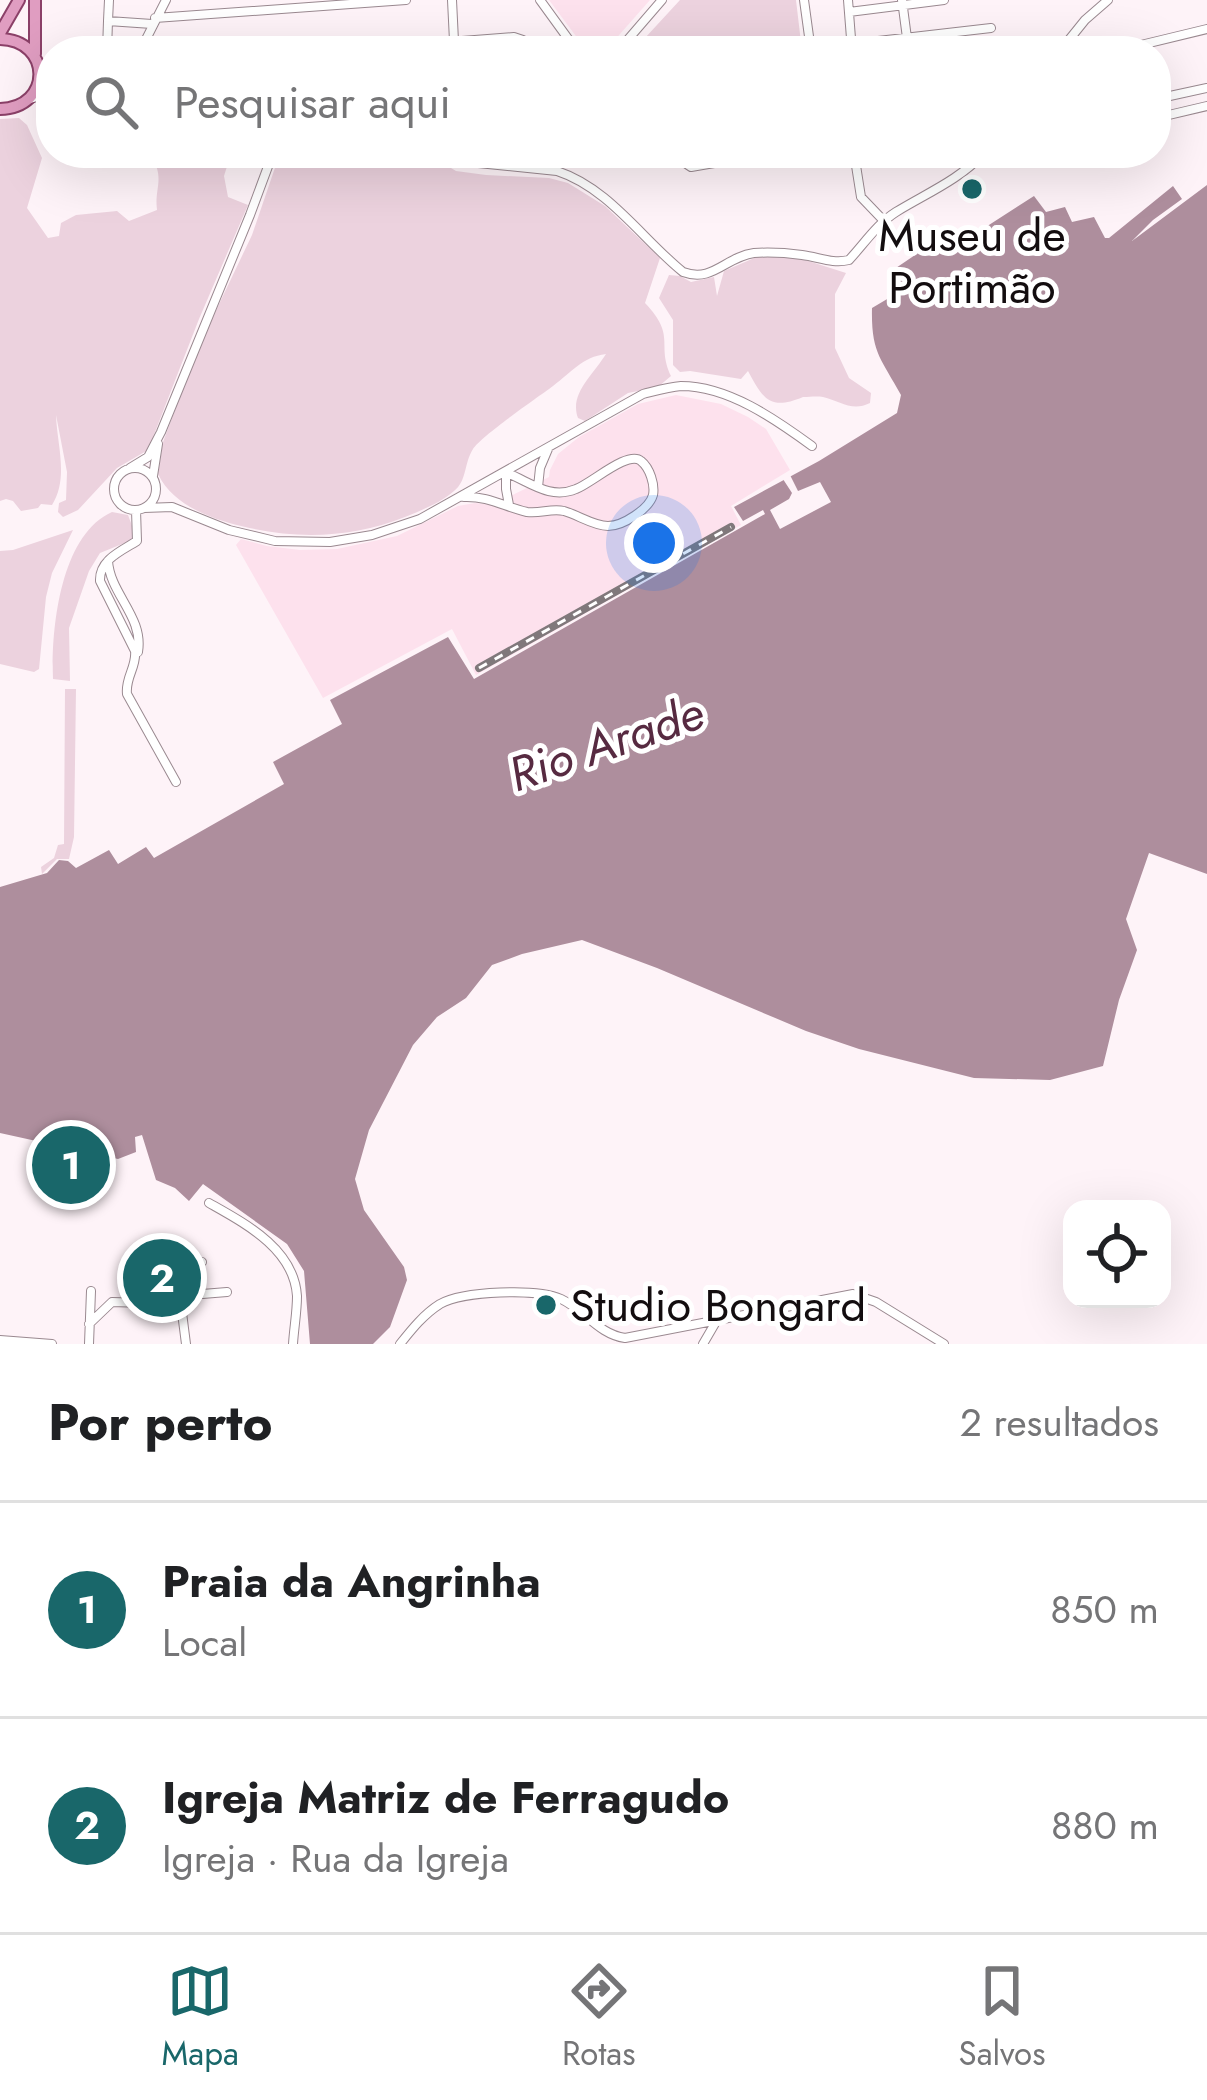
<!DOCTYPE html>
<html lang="pt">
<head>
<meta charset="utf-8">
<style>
  body { margin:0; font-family:Jost,sans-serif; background:#f2f2f2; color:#202124 }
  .controls { position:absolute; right:36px; bottom:36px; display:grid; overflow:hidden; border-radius:24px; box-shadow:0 12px 48px #0002 }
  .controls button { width:108px; height:108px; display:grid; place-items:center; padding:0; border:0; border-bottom:3px solid #e0e0e0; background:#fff; color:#202124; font:60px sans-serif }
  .you { position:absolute; left:654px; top:543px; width:42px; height:42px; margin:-30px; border:9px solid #fff; border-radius:50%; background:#1a73e8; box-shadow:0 0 0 18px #1a73e833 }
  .badge { display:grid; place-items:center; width:78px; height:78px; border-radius:50%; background:#19676a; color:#fff; font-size:39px; font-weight:700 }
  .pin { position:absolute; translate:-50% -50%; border:6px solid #fff; box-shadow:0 3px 12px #0006 }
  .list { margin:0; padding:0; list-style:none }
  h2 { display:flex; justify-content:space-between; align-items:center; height:156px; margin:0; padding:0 48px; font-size:51px }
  h2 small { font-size:39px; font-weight:400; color:#757577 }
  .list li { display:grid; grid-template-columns:78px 1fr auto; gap:36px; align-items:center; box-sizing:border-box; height:216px; padding:0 48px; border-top:3px solid #e0e0e0 }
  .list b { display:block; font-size:45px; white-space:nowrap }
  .list p { margin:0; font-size:39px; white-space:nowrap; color:#757577 }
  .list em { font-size:39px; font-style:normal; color:#757577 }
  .icon { flex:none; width:66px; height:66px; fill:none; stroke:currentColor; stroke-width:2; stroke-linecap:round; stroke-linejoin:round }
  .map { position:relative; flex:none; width:1207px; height:1344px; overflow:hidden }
  .search { position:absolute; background:#fff; box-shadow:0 12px 48px #0002; left:36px; right:36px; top:36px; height:132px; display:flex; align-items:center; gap:30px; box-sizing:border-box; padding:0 42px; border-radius:48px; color:#757577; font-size:45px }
  .sheet { height:588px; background:#fff }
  nav { display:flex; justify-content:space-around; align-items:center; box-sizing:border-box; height:168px; border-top:3px solid #e0e0e0; background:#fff; font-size:33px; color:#757577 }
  nav a { display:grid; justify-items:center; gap:6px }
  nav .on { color:#19676a }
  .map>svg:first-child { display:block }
  .built { fill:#fde1ed }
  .green { fill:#ecd2de }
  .water { fill:#ae8e9d }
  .pier { fill:#fef3f8 }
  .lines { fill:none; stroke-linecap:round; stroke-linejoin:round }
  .minor-casing { stroke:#9a8990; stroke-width:10 }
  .major-casing { stroke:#8b4068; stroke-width:14 }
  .minor { stroke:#fff; stroke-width:8 }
  .major { stroke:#e09dc1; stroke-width:10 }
  .rail-casing { stroke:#80787b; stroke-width:8 }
  .rail { stroke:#fff; stroke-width:3; stroke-dasharray:9; stroke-linecap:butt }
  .poi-dot { fill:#19676a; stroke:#fff; stroke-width:4.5 }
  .labels { text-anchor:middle; stroke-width:10; stroke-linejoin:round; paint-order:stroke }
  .poi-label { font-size:45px; fill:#130d0f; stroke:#fff }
  .water-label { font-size:48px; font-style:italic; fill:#572a41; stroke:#fff }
</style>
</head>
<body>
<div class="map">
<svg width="1207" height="1344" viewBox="0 0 1207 1344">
  <rect width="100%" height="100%" fill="#fef3f8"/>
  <path class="built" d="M 549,0 L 650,0 L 605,51 L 587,51 Z
    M 676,395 L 721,404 L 748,417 L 766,429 L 790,470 L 731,506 L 741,525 L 476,675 L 452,629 L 323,698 L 236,545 L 241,539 L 267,546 L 300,550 L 337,549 L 397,536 L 458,506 L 475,503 L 492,505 L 549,477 L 550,470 L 558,454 L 579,437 L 638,404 Z"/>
  <path class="green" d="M 680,0 L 796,0 L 802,51 L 633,51 Z
    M 19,118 L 27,125 L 42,158 L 27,208 L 48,238 L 59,236 L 61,223 L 76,215 L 117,211 L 129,221 L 157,210 C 154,186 166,180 150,153 L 217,153 L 230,157 L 224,176 L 228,197 L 248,205 L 199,319 L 148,450 L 117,468 L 78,510 L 63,517 L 58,512 L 59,503 L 66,500 L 67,472 L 56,415 C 57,445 69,478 52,505 L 41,504 L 38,508 L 21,511 L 13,501 L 6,499 L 0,501 L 0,119 Z
    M 280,153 L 410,160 L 446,165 L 456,171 L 486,175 L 549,178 L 568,183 L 605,206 L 660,258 L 645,303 C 677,337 656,343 671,376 L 658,387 L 628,393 L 585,421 L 578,418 C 569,394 593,375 606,354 C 582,357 572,372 553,386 C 537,398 481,436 473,449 C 464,463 467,481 454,491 C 440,503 422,510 405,517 C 352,538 297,540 241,526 C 209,518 173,505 158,474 L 163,442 L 200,344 L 252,235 Z
    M 759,256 L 802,259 L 846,273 L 835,294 L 835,348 L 849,378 L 871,393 L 870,403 C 852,412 840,401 823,397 C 816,396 810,397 803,397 C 770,411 763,399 748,371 L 741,379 L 690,371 L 680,372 L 673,365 L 673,320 L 659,298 L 669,275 L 680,276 L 691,282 L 714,277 L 717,296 L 724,271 Z
    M 112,512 L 128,515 L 134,531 L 132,540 L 100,553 L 89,571 L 69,628 L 70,681 L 53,679 C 51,630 60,535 112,512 Z
    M 73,530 L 52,573 L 46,597 L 39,669 L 34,672 L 0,664 L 0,551 L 13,550 Z
    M 65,689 L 76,689 L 74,837 L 69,859 L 57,859 L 42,874 L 41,867 L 54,858 L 58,845 L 64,844 Z"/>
  <path class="water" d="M 1207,185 L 1207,874 L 1149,853 L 1126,919 L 1137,950 L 1119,1000 L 1103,1066 L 1050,1080 L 974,1078 L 859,1049 L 806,1031 L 657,968 L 582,940 L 522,954 L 492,965 L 466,998 L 437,1017 L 413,1045 L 369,1130 L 355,1179 L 364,1210 L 404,1267 L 407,1280 L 390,1327 L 373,1344 L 310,1344 L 304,1271 L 287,1244 L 203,1184 L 189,1201 L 175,1188 L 156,1180 L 142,1135 L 135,1137 L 136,1152 L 118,1159 L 0,1133 L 0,887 L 47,873 L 59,860 L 68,861 L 76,868 L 109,850 L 118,864 L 146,847 L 154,858 L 284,784 L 273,762 L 342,724 L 330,700 L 448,637 L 474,679 L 765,514 L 763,510 L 743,521 L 734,507 L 819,461 L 897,413 L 901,395 C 881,358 871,353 872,308 L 899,292 L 890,272 L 952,230 L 961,243 L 1034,196 L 1046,212 L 1065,207 L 1072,222 L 1094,217 L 1105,238 L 1109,238 L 1173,186 L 1182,199 L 1153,220 L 1132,241 Z"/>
  <path class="pier" d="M 789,473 L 798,491 L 820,482 L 831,502 L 780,529 L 770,510 L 789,499 L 792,493 L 781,476 Z"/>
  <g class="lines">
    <defs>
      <path id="minor" d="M 452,0 L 454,41
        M 540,0 L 577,51
        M 804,0 L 811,51
        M 848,0 L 852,51
        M 902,0 L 907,38 L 925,51
        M 849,12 L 944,0
        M 155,18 L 406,0
        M 108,21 L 109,0
        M 852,44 L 991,28
        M 371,48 L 514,37 L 523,40 L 531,51
        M 107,51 L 108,21 L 152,24
        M 140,51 L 166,0
        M 618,51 L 662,0
        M 818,51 L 852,48
        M 1060,51 L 1085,20 L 1108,0
        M 1116,51 L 1207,29
        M 30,99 L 51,93
        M 1156,99 L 1207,88
        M 1156,118 L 1207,106
        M 379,153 L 557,171 C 609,188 642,239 683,272 C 713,283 725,257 754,253 C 769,252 787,253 802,255 C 819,257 832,264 849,260 C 864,244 877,224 896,212 C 927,193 959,180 984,153
        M 683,153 L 682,161 L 691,167 L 749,157 L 755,153
        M 854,153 L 861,197 L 884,221
        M 130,468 L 148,457 L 161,432 L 250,215 L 273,153
        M114 489a21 21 0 1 1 42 0a21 21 0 1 1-42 0Z
        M 506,474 L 506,489 L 509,505
        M 153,476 L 158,444
        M 538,487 L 540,468 L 548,449
        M 464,497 C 488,496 505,507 527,512 C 540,514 551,508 564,511 C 578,515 594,526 608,526 C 623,526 649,509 653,495 C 655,485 650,468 641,461 C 628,450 592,483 576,489 C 550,500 530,482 507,473
        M 144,508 L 172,507 L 229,530 L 275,541 L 330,542 L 372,535 L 420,519 L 643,394 C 655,391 668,387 681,386 C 728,386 775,419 812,446
        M 136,510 L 137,541 C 121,551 99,560 100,581 L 135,651 C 137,667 125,677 127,694 L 176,782
        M 108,561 C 110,594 144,617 138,652
        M 209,1203 C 246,1224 294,1249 297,1296 C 297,1312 294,1328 293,1344
        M 190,1295 L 227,1292
        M 89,1324 L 112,1302 L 144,1303
        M 0,1340 L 52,1344
        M 89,1344 L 91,1291
        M 186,1344 L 180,1297 L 190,1295 L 187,1271 L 202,1262
        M 400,1344 C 412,1329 424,1314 440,1304 C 463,1291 537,1288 561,1299 C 585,1310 598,1334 625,1338 L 853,1294 L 876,1302 L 944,1344
        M 703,1344 L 717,1320"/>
      <path id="major" d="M 35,0 L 35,54
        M 0,33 L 19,0
        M 0,39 C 52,40 53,108 0,109"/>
    </defs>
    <use href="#minor" class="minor-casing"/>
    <use href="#major" class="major-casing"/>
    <use href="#minor" class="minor"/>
    <use href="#major" class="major"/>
    <defs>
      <path id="rail" d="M 479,668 L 731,527"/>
    </defs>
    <use href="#rail" class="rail-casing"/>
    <use href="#rail" class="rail"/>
  </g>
  <g class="poi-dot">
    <circle cx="972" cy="189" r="12"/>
    <circle cx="546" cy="1305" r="12"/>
  </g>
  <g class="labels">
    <g class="poi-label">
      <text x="972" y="251">Museu de<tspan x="972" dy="52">Portimão</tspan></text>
      <text x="570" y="1321" text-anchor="start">Studio Bongard</text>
    </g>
    <g class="water-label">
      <text transform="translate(606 743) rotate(-19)" y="17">Rio Arade</text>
    </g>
  </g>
</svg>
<div class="controls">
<button><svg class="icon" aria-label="locate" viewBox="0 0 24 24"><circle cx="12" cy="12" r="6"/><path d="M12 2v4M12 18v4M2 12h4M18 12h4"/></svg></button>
</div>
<div class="you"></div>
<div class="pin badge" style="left:71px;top:1165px">1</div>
<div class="pin badge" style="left:162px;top:1278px">2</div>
<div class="search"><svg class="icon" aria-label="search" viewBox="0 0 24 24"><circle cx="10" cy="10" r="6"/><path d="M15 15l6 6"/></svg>Pesquisar aqui</div>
</div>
<section class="sheet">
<h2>Por perto<small>2 resultados</small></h2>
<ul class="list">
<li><span class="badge">1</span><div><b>Praia da Angrinha</b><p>Local</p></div><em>850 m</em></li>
<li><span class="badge">2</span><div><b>Igreja Matriz de Ferragudo</b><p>Igreja · Rua da Igreja</p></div><em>880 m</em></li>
</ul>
</section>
<nav>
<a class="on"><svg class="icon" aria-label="map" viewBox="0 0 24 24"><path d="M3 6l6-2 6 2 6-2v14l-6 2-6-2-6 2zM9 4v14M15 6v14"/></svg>Mapa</a>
<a><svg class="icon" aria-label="directions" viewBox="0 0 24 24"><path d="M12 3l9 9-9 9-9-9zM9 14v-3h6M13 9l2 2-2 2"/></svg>Rotas</a>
<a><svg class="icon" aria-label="saved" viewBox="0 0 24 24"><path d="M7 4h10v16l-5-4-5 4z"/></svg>Salvos</a>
</nav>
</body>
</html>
